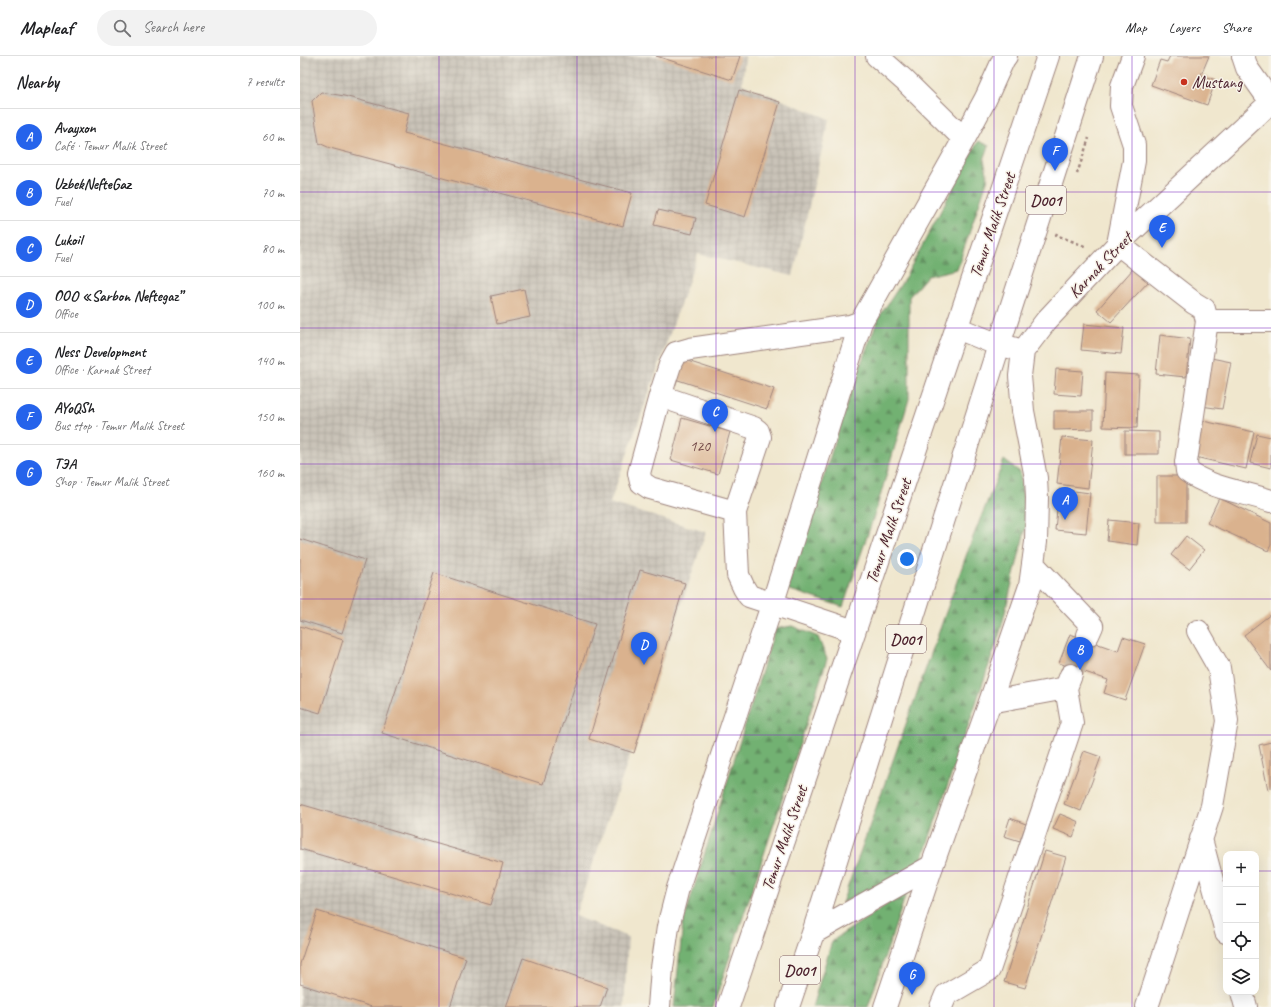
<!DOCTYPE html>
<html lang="en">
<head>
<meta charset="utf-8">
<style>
  body { margin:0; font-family:Caveat,sans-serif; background:#f2f2f2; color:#202124 }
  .controls { position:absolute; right:12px; bottom:12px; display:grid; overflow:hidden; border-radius:8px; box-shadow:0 4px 16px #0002 }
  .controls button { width:36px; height:36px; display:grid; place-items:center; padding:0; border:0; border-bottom:1px solid #e0e0e0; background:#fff; color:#202124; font:20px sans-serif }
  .you { position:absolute; left:607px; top:503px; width:14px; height:14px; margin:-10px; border:3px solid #fff; border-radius:50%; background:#1a73e8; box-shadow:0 0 0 6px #1a73e833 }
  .badge { display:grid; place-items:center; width:26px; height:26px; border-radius:50%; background:#2563eb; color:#fff; font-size:13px; font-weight:700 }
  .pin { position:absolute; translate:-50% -33px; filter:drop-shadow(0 1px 2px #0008) }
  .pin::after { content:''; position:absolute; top:21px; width:14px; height:12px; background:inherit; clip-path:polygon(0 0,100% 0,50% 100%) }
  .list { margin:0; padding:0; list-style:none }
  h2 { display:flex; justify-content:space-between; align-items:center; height:52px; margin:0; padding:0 16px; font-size:17px }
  h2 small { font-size:13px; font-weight:400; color:#757577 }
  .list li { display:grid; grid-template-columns:26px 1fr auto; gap:12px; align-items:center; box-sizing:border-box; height:56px; padding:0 16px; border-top:1px solid #e0e0e0 }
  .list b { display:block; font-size:15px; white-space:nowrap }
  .list p { margin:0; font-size:13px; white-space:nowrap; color:#757577 }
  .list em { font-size:13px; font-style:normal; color:#757577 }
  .icon { flex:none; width:22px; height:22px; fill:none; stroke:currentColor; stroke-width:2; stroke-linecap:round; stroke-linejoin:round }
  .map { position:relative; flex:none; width:971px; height:951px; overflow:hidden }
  header { display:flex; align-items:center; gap:24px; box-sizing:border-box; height:56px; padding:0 20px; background:#fff; border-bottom:1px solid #e0e0e0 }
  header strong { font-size:19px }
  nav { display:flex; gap:22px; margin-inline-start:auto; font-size:14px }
  .search { width:280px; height:36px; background:#f2f2f2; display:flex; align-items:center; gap:10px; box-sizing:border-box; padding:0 14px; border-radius:22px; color:#757577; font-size:15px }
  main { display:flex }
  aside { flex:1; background:#fff }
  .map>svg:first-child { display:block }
  .industrial { fill:url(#industrial-grid) }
  .forest { fill:url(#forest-firs); stroke:#5e684e }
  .building { fill:#dab28e }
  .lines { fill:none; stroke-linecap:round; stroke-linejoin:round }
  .minor-tunnel { stroke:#cfbfad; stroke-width:22; stroke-dasharray:22 11; stroke-linecap:butt }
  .minor-casing { stroke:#9d837c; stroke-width:24 }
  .highway-casing { stroke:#9d837c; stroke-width:24 }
  .path { stroke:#9d837c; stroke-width:2.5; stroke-dasharray:3 3; stroke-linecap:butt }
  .minor { stroke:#fff; stroke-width:22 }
  .highway { stroke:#fff; stroke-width:22 }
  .grid { fill:none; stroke:#7b2cbf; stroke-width:1; stroke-opacity:0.55 }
  .poi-dot { fill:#c8321e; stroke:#f7f3e8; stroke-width:1.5 }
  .labels { text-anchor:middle; stroke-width:3; stroke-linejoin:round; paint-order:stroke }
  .number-label { font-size:15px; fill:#6e4444 }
  .shield { fill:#f7f3e8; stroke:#7e5f64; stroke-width:1 }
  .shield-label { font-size:16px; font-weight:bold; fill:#4a1f2b }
  .poi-label { font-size:17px; fill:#4a1f2b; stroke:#f7f3e8; text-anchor:start }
  .street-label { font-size:17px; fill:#4a1f2b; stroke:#f7f3e8 }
</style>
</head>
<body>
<header>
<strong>Mapleaf</strong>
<div class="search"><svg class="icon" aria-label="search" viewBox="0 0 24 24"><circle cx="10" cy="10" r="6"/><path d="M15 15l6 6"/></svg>Search here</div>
<nav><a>Map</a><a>Layers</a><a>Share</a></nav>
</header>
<main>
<aside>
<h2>Nearby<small>7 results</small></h2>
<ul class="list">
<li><span class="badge">A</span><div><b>Avayxon</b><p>Café · Temur Malik Street</p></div><em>60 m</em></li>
<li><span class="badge">B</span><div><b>UzbekNefteGaz</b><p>Fuel</p></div><em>70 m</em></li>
<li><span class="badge">C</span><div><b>Lukoil</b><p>Fuel</p></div><em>80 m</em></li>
<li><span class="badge">D</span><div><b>ООО «Sarbon Neftegaz”</b><p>Office</p></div><em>100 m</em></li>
<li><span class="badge">E</span><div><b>Ness Development</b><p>Office · Karnak Street</p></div><em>140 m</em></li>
<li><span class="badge">F</span><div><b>AYoQSh</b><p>Bus stop · Temur Malik Street</p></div><em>150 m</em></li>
<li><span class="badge">G</span><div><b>ТЭА</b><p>Shop · Temur Malik Street</p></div><em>160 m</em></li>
</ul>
</aside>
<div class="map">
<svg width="971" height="951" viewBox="0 0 971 951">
  <defs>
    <pattern id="industrial-grid" width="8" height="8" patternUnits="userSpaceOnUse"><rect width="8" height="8" fill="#c9c3b8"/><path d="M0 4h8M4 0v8" fill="none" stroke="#aea79e"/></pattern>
    <pattern id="forest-firs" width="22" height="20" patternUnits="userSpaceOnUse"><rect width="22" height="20" fill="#72b172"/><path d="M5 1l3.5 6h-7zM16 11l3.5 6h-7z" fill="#608f5e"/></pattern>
  </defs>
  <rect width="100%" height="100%" fill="#f7f3e8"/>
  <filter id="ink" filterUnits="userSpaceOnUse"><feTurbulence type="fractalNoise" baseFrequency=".025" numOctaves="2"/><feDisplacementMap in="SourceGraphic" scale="8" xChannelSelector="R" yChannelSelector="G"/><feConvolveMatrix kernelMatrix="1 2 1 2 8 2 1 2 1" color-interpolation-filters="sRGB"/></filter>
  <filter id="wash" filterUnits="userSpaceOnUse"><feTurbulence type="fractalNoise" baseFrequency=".012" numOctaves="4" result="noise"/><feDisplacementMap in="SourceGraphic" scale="16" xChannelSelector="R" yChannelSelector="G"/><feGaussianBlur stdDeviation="0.9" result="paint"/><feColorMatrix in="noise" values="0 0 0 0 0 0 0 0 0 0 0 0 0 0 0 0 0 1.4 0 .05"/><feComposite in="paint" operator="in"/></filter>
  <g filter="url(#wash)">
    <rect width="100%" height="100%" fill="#f0e7ce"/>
    <path class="industrial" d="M 0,0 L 445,0 L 442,28 L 529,63 L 493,220 L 398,198 L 310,447 L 406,476 L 275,860 L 328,881 L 324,951 L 0,951 Z"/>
    <path class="forest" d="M 678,85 L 689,90 L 684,104 L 688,122 L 657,213 L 627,220 L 609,241 L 609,343 L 576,454 L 543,551 L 487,533 L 558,315 L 579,261 L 603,225 L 621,192 Z
      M 704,404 L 720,416 L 726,470 L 700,577 L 620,810 L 542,847 L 671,486 Z
      M 492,570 L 518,581 L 527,603 L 478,756 L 413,951 L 374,951 L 383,867 L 475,573 Z
      M 607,835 L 568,951 L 512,951 L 532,885 Z"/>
    <g id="blocks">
      <path class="building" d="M 356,0 L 440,0 L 432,24 Z
        M 870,0 L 909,0 L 901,19 L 916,24 L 907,49 L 851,29 L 860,4 L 867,6 Z
        M 439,34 L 480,46 L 445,161 L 405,149 Z
        M 21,36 L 44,40 L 109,57 L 104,77 L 332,137 L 323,170 L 30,92 L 19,87 L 12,45 Z
        M 358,154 L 396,162 L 392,178 L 354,169 Z
        M 833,213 L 849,225 L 811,266 L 797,254 Z
        M 224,233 L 230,261 L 197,268 L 191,240 Z
        M 784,268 L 824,272 L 821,298 L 781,294 Z
        M 860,279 L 890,283 L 886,321 L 856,318 Z
        M 375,301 L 474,333 L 467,353 L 369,321 Z
        M 911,302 L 931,306 L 922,353 L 901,350 Z
        M 756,313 L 783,315 L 781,340 L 754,338 Z
        M 805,317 L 839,319 L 837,372 L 803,371 Z
        M 754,355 L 793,355 L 793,373 L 754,374 Z
        M 382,362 L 430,376 L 418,418 L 371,404 Z
        M 903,365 L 954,376 L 946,413 L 895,401 Z
        M 825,375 L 859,376 L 859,398 L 825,398 Z
        M 957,378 L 971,381 L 971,412 L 950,407 Z
        M 762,381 L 793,384 L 788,432 L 757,428 Z
        M 857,420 L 886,420 L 886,466 L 857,466 Z
        M 759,433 L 790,437 L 786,477 L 755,474 Z
        M 919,442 L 971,467 L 971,489 L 968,495 L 907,467 Z
        M 809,464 L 839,467 L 837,489 L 807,485 Z
        M 886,480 L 904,494 L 889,513 L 871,499 Z
        M 0,483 L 65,504 L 42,577 L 0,564 Z
        M 340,514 L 385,527 L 334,697 L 289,683 Z
        M 134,517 L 295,568 L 243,728 L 82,677 Z
        M 971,558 L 971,615 L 944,579 Z
        M 0,570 L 43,584 L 20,657 L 0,651 Z
        M 770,578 L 818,595 L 823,581 L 845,588 L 825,644 L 804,637 L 808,624 L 759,607 Z
        M 971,686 L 971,733 L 968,734 L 959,689 Z
        M 784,695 L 801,701 L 781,755 L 764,748 Z
        M 0,748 L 203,807 L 191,849 L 0,793 Z
        M 760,758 L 779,766 L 773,781 L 753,773 Z
        M 710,762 L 726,768 L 720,785 L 704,780 Z
        M 745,795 L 766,801 L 725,932 L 704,926 Z
        M 17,855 L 166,902 L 150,951 L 72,951 L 0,928 L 0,908 Z
        M 223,902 L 307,931 L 300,951 L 206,951 Z"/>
    </g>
  </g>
  <g filter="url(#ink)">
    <use href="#blocks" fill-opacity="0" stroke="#9d837c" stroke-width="1"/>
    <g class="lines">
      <path class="minor-tunnel" d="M 772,618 L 788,579"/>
      <defs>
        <path id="minor" d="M 577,0 L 604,24 L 664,83
          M 833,0 L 822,30 L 821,50 L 834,89 L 834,105 L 818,188 L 894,247 L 904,253 L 907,265 L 886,406 L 887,415 C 909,432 944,436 971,445
          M 943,0 L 947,12 L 971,46
          M 907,265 L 971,265
          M 709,291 L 723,295 L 746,265 L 818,188 L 971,46
          M 360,340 L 454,372 L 458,375 L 460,381 L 435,456
          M 734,509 L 792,570 L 788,579
          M 554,575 L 449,540 L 444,532 L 438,519 L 435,456 L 350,432 L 341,426 L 339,417 L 360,340 L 371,306 L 376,297 L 390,293 L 550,270 L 561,266
          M 690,646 L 766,632 L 771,619
          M 901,783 L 926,876
          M 942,936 L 946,951
          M 359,951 L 362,912 L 368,871 L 378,832 L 472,549 L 561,266 L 664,83 L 686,42 L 705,0
          M 585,951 L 632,810 L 690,646 L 730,530 L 736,486 L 737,442 L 736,422 L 723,355 L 720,320 L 723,295
          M 641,951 L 646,939 L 689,914 L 772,667 L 766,632
          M 847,951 L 912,750 L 927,665 L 919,612 L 898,575"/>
        <path id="highway" d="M 705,1 L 706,0
          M 657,272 L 699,289
          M 513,877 L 632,810
          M 428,951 L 748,0
          M 488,951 L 513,877 L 699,289 L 792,0"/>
      </defs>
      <use href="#minor" class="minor-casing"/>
      <use href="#highway" class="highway-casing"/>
      <path class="path" d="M 777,118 L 789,82
        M 757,177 L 756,179 L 787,191"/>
      <use href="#minor" class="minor"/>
      <use href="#highway" class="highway"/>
    </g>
  </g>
  <path class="grid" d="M 139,0 L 139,951M 277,0 L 277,951M 416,0 L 416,951M 555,0 L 555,951M 694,0 L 694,951M 832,0 L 832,951M 0,136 L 971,136M 0,272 L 971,272M 0,408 L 971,408M 0,543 L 971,543M 0,679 L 971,679M 0,815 L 926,815M 956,815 L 971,815"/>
  <circle class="poi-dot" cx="884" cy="26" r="4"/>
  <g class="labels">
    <g class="number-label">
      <text x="400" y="395">120</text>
    </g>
    <g class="shield">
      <rect x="726" y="130" width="40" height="28" rx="3"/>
      <rect x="586" y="569" width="40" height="28" rx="3"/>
      <rect x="480" y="900" width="40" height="28" rx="3"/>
    </g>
    <g class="shield-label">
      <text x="746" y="150">D001</text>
      <text x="606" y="589">D001</text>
      <text x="500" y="920">D001</text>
    </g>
    <g class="poi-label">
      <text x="892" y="32">Mustang</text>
    </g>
    <g class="street-label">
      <text transform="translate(692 169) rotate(-71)" y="6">Temur Malik Street</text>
      <text transform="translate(800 209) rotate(-46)" y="6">Karnak Street</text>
      <text transform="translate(588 475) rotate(-71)" y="6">Temur Malik Street</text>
      <text transform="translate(484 782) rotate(-71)" y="6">Temur Malik Street</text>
    </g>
  </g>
</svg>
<div class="controls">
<button>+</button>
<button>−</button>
<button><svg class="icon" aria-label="locate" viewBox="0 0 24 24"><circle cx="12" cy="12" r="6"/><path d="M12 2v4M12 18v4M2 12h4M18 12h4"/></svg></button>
<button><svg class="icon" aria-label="layers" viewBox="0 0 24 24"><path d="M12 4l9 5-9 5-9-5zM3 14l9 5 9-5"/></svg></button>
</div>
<div class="you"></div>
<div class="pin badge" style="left:765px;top:464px">A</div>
<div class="pin badge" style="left:780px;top:614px">B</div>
<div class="pin badge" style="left:415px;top:376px">C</div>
<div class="pin badge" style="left:344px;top:609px">D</div>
<div class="pin badge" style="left:862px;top:192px">E</div>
<div class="pin badge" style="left:755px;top:115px">F</div>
<div class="pin badge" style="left:612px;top:939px">G</div>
</div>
</main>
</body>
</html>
